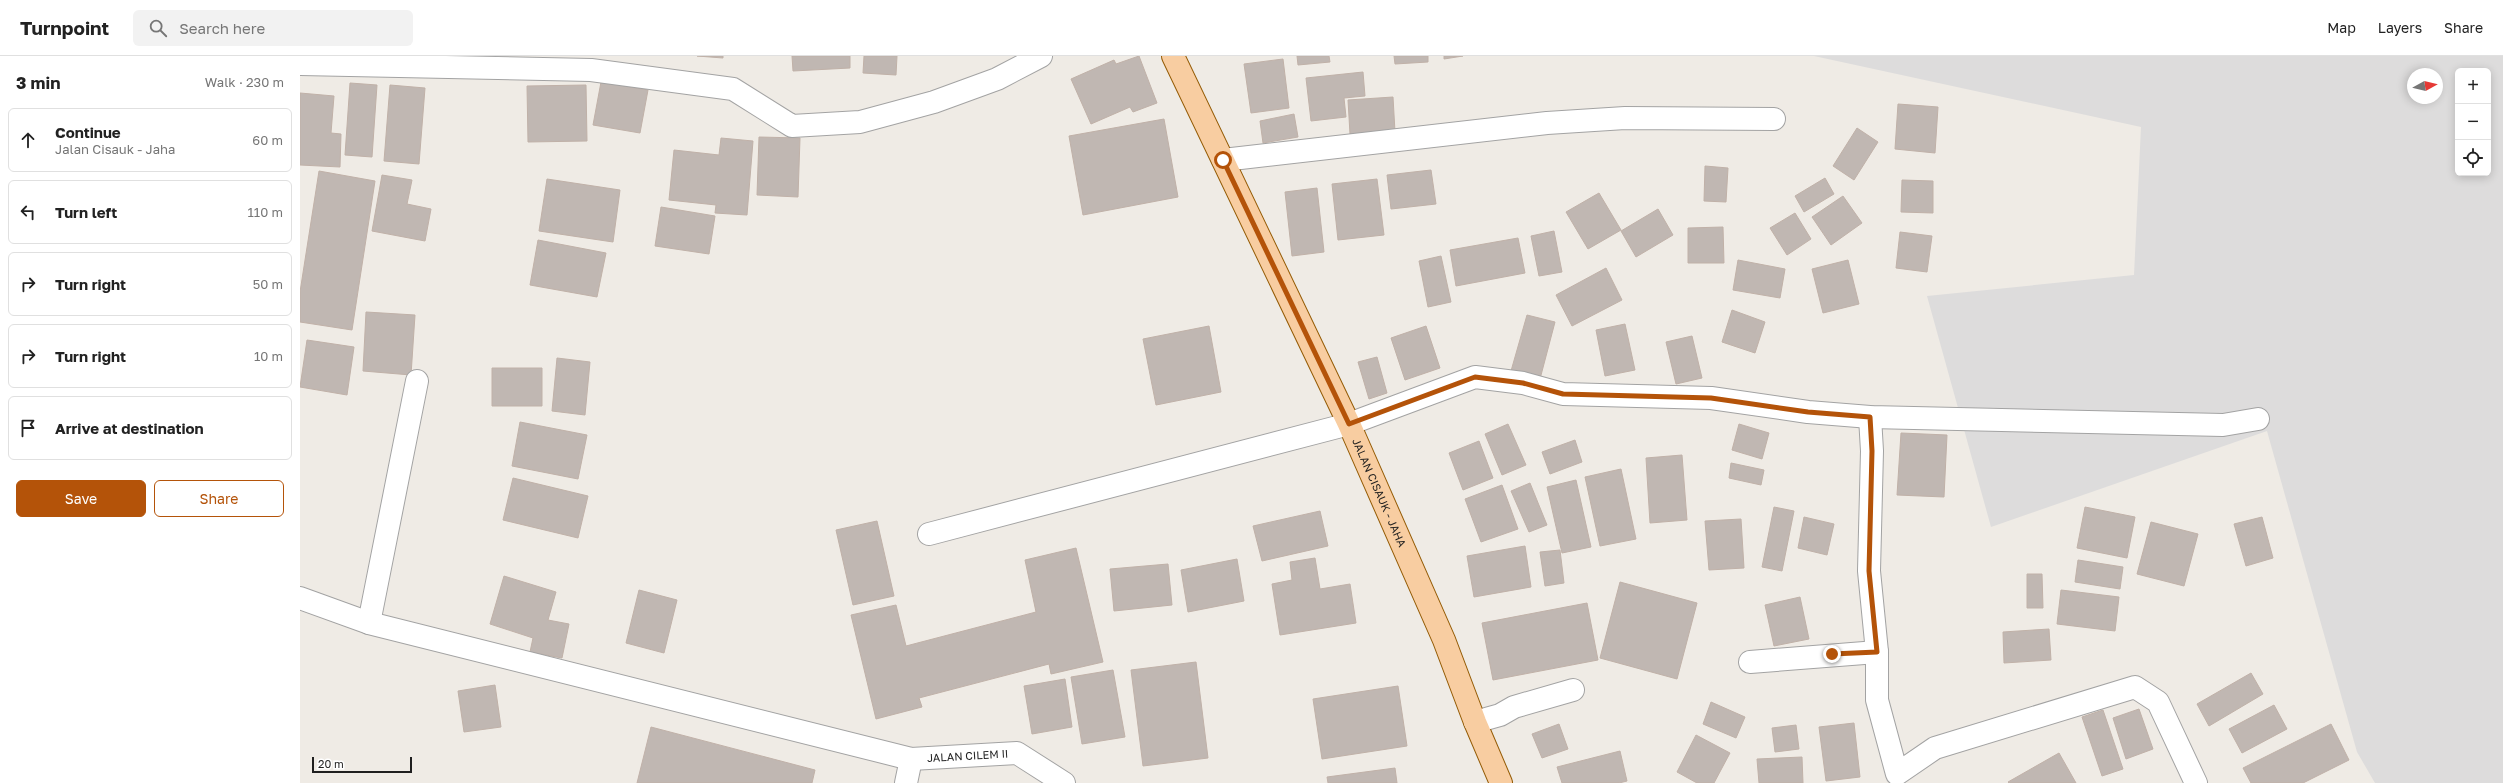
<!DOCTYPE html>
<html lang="en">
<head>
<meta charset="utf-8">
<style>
  body { margin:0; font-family:"Golos Text",sans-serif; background:#f2f2f2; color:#222 }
  .controls { position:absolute; right:12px; top:12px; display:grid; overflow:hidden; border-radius:6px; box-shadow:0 2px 10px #0003 }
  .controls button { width:36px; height:36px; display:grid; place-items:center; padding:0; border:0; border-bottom:1px solid #e0e0e0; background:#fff; color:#222; font:20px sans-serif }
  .compass { position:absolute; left:2107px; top:12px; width:36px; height:36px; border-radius:50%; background:#fff; box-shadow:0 2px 10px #0003; rotate:82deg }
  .scale { position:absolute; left:12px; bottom:10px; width:100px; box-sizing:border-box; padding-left:4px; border:2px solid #1f1f1f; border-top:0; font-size:11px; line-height:14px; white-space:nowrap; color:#1f1f1f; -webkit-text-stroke:3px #fff; paint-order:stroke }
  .stop { position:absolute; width:12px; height:12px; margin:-9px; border:3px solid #b45309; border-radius:50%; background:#fff }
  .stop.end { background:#b45309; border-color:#fff; box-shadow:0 1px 4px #0008 }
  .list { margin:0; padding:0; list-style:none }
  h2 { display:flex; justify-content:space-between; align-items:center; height:52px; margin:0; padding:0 16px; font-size:17px }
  h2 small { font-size:13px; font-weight:400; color:#767676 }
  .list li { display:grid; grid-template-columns:26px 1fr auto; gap:12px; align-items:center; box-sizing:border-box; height:64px; margin:0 8px 8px; padding:0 8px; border:1px solid #e0e0e0; border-radius:6px }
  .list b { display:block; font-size:15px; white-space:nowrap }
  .list p { margin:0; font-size:13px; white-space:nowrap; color:#767676 }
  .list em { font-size:13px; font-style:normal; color:#767676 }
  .actions { display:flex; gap:8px; padding:12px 16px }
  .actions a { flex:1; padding:9px 0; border:1px solid #b45309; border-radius:6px; text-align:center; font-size:14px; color:#b45309 }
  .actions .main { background:#b45309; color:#fff }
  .icon { flex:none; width:22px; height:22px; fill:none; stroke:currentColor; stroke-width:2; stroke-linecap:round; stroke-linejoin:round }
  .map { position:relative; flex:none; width:2203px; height:727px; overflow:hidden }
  header { display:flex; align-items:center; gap:24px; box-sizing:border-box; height:56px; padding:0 20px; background:#fff; border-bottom:1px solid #e0e0e0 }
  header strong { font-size:19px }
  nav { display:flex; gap:22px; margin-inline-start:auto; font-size:14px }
  .search { width:280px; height:36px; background:#f2f2f2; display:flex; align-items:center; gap:10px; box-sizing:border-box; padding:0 14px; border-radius:6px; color:#767676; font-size:15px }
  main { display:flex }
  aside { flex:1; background:#fff }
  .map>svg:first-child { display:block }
  .residential { fill:#dddcdc; fill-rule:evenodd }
  .building { fill:#c0b7b2; stroke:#c0b1a8 }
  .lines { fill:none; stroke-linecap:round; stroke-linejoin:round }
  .minor-casing { stroke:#a3a3a3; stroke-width:24 }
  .major-casing { stroke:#945b05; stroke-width:24 }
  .minor { stroke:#fff; stroke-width:22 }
  .major { stroke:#f8cda1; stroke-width:22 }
  .route { stroke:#b45309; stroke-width:5 }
  .labels { text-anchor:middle; stroke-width:3.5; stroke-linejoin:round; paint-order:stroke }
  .street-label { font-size:11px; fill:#1f1f1f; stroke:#fff }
</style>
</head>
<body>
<header>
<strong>Turnpoint</strong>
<div class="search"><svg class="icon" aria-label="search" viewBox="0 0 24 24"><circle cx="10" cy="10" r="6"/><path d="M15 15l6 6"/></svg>Search here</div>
<nav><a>Map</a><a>Layers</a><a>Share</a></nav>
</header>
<main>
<aside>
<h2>3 min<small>Walk · 230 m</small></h2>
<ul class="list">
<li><svg class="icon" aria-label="ahead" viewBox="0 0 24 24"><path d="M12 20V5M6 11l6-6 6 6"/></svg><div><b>Continue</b><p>Jalan Cisauk - Jaha</p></div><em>60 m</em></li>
<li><svg class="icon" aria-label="left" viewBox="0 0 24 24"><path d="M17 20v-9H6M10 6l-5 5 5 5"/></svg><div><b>Turn left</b></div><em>110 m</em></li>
<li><svg class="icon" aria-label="right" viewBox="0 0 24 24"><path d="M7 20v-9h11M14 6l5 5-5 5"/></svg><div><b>Turn right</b></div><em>50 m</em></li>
<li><svg class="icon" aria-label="right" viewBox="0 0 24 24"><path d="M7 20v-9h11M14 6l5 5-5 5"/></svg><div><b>Turn right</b></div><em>10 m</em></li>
<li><svg class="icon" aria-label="arrive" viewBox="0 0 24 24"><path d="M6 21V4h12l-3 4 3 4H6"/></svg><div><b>Arrive at destination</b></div></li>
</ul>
<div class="actions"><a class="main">Save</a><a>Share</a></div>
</aside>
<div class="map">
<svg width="2203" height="727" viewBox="0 0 2203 727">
  <rect width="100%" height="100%" fill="#efebe5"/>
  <path class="residential" d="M 2203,0 L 2203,727 L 2075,727 L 2057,696 L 1967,375 L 1691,471 L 1627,240 L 1834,219 L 1841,71 L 1514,0 ZM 2158,15 L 2188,15 L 2188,117 L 2158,117 ZM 2113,18 L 2137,18 L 2137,42 L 2113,42 Z"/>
  <path class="building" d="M 397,0 L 423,0 L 423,2 Z
    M 492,0 L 550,0 L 550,12 L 493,15 Z
    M 564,0 L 597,0 L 596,19 L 563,17 Z
    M 839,0 L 857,47 L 833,56 L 830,51 L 791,68 L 771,23 L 814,4 L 816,8 Z
    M 997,0 L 1029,0 L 1030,6 L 998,9 Z
    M 1094,0 L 1128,0 L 1128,6 L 1095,8 Z
    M 1144,0 L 1163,0 L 1144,3 Z
    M 983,3 L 989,52 L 951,57 L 944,8 Z
    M 1063,16 L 1065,40 L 1044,42 L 1046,61 L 1011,65 L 1006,22 Z
    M 301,26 L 348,34 L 340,77 L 293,69 Z
    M 50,27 L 77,29 L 72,101 L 45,99 Z
    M 90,29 L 125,32 L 119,108 L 84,105 Z
    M 286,29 L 287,85 L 228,86 L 227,30 Z
    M 0,37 L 34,40 L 31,77 L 41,78 L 40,111 L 0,109 Z
    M 1093,41 L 1095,76 L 1050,78 L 1048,44 Z
    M 1598,48 L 1638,51 L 1635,97 L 1595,93 Z
    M 994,58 L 998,81 L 963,87 L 960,65 Z
    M 864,63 L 878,141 L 783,159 L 769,80 Z
    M 1557,72 L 1578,86 L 1554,124 L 1533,110 Z
    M 459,81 L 500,82 L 498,141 L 457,139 Z
    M 421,82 L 453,85 L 447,159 L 415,157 L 416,149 L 369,144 L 374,94 L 419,99 Z
    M 1405,110 L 1428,112 L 1426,146 L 1404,145 Z
    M 1131,114 L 1136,148 L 1091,153 L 1087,119 Z
    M 19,115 L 75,125 L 52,274 L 0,266 L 0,236 Z
    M 82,119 L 112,124 L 107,148 L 131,153 L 125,185 L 72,175 Z
    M 1525,122 L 1534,138 L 1504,156 L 1495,140 Z
    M 247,123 L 320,134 L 313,186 L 239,175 Z
    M 1077,123 L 1084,179 L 1038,184 L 1032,128 Z
    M 1602,124 L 1633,125 L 1633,157 L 1601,156 Z
    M 1017,132 L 1024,196 L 992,200 L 985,136 Z
    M 1299,137 L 1321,174 L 1288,193 L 1266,156 Z
    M 1543,140 L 1562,167 L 1531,189 L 1512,161 Z
    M 361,151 L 415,160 L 409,198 L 355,190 Z
    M 1358,153 L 1373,179 L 1336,201 L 1321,175 Z
    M 1495,157 L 1511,183 L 1487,199 L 1470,172 Z
    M 1423,171 L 1424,207 L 1388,207 L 1388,172 Z
    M 1254,175 L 1262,216 L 1239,220 L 1231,180 Z
    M 1600,176 L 1632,180 L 1627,216 L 1596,212 Z
    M 1218,182 L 1225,217 L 1156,230 L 1150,194 Z
    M 238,184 L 306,197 L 297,241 L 230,229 Z
    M 1141,200 L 1151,246 L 1128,251 L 1119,205 Z
    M 1438,204 L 1485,213 L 1480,242 L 1433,234 Z
    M 1548,204 L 1559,248 L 1523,257 L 1512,213 Z
    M 1306,212 L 1322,244 L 1272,270 L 1256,239 Z
    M 1432,254 L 1465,266 L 1455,297 L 1422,286 Z
    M 66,256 L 115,259 L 111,319 L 63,315 Z
    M 1227,259 L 1255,266 L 1240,323 L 1211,315 Z
    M 1325,268 L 1335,314 L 1305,320 L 1296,274 Z
    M 909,270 L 921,336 L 856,349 L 843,283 Z
    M 1126,270 L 1140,312 L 1105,324 L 1091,282 Z
    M 1392,280 L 1402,322 L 1376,328 L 1366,286 Z
    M 7,284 L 54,291 L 47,339 L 0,331 Z
    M 1077,301 L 1087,337 L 1069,343 L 1058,306 Z
    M 257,302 L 290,306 L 285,359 L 252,355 Z
    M 192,312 L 242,312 L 242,350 L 192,350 Z
    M 220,366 L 287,379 L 278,423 L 212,410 Z
    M 1208,368 L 1226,409 L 1202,419 L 1185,378 Z
    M 1439,368 L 1469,377 L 1462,403 L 1432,394 Z
    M 1601,377 L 1647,379 L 1644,441 L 1597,439 Z
    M 1275,384 L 1282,406 L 1250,418 L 1242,396 Z
    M 1179,385 L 1193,422 L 1163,434 L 1149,397 Z
    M 1382,399 L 1387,464 L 1350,467 L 1346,402 Z
    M 1431,407 L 1464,414 L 1461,429 L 1429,422 Z
    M 1321,413 L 1336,483 L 1300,490 L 1285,421 Z
    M 213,422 L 288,440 L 278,482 L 203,464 Z
    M 1276,424 L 1291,491 L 1262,497 L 1247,431 Z
    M 1230,427 L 1247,469 L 1229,476 L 1211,435 Z
    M 1202,429 L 1218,473 L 1181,486 L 1165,443 Z
    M 1474,451 L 1494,455 L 1482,515 L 1462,511 Z
    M 1785,451 L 1835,461 L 1827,502 L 1777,492 Z
    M 1020,455 L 1028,490 L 962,505 L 953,470 Z
    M 1504,461 L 1534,468 L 1527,499 L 1498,492 Z
    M 1962,461 L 1973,502 L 1946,510 L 1934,468 Z
    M 1441,463 L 1444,512 L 1409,514 L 1405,465 Z
    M 577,465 L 594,540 L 553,549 L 536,474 Z
    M 1851,466 L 1898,478 L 1884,530 L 1837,518 Z
    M 1225,490 L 1231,531 L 1174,541 L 1167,500 Z
    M 776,492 L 803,606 L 751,618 L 749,608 L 619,642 L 622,651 L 576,663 L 551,559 L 596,549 L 606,590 L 736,556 L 725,504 Z
    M 1260,494 L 1264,527 L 1245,530 L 1240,496 Z
    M 1015,502 L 1020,533 L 1050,528 L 1056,567 L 980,579 L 972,528 L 992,524 L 990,506 Z
    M 937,503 L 944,545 L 888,556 L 881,514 Z
    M 1778,504 L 1823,511 L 1820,533 L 1775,526 Z
    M 868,508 L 872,549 L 814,555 L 810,513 Z
    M 1727,518 L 1742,518 L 1743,552 L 1727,552 Z
    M 204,520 L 256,536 L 248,564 L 269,568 L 262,602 L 230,596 L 233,582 L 190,568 Z
    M 1320,526 L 1397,547 L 1377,623 L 1300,602 Z
    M 339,534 L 377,544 L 364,597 L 326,587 Z
    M 1761,534 L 1819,541 L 1815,575 L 1757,568 Z
    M 1500,541 L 1509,583 L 1474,590 L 1465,549 Z
    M 1287,547 L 1298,604 L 1193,624 L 1182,567 Z
    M 1749,573 L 1751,604 L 1704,607 L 1703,576 Z
    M 896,606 L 908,702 L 843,710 L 831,614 Z
    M 813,614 L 825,681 L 782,688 L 771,621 Z
    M 1951,617 L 1963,638 L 1909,670 L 1897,648 Z
    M 765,623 L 772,671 L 732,678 L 724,630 Z
    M 195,629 L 201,671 L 164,676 L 158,635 Z
    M 1098,630 L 1107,690 L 1022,703 L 1013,643 Z
    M 1411,646 L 1445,661 L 1436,682 L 1403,668 Z
    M 1974,649 L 1987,673 L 1942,697 L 1929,673 Z
    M 1839,653 L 1853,693 L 1826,703 L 1813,662 Z
    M 1803,654 L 1823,713 L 1802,720 L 1782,661 Z
    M 1554,667 L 1560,721 L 1526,725 L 1519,671 Z
    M 1259,668 L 1268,693 L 1242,702 L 1232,678 Z
    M 2031,668 L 2049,704 L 2003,727 L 1951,727 L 1943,712 Z
    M 1496,669 L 1499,693 L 1475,696 L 1472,672 Z
    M 351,671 L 515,714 L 512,727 L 337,727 Z
    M 1396,679 L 1430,697 L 1414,727 L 1397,727 L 1377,716 Z
    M 1320,695 L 1327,725 L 1319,727 L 1262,727 L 1257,711 Z
    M 1759,697 L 1776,727 L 1709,727 L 1708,726 Z
    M 1502,701 L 1503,727 L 1459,727 L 1457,703 Z
    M 1095,712 L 1097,727 L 1028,727 L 1027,721 Z"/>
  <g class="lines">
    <defs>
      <g id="minor">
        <path d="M 0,8 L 291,14 L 433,33 L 492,70 L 560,66 L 634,46 L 697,23 L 741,0"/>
        <path d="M 923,104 L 1247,67 L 1325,62 L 1474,63"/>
        <path d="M 1570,361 L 1572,395 L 1569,515 L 1577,596 L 1577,644 L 1597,718 L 1635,692 L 1835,631 L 1858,646 L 1896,727"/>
        <path d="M 629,478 L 1049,368 L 1175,321 L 1223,327 L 1263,338 L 1411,342 L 1508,356 L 1570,361 L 1923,369 L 1958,363"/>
        <path id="s1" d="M 0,542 L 69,567 L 611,703 L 717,697 L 764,727"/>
        <path d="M 69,567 L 117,325"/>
        <path d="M 1450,606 L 1577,596"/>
        <path d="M 1175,666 L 1200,659 L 1214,651 L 1273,634"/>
        <path d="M 606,727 L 611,703"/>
      </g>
      <g id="major">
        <path id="s2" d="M 873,0 L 1049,368 L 1144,584 L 1175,666 L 1201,727"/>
      </g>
    </defs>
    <use href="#minor" class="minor-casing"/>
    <use href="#major" class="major-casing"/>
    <use href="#minor" class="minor"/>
    <use href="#major" class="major"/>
  </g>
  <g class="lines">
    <path class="route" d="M 923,104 L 1049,368 L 1175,321 L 1223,327 L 1263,338 L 1411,342 L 1508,356 L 1570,361 L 1572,395 L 1569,515 L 1577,596 L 1532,598"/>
  </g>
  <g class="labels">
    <g class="street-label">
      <text dy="4" stroke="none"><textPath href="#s2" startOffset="483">JALAN CISAUK - JAHA</textPath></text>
      <text dy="4" stroke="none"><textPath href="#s1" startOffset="689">JALAN CILEM II</textPath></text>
    </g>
  </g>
</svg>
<div class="controls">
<button>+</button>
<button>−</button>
<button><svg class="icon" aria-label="locate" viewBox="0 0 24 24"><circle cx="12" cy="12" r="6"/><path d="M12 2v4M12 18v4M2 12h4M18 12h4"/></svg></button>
</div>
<svg class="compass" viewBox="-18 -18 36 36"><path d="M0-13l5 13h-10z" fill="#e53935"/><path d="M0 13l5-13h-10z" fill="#767676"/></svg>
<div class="scale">20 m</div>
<div class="stop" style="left:923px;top:104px"></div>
<div class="stop end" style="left:1532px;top:598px"></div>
</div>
</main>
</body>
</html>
